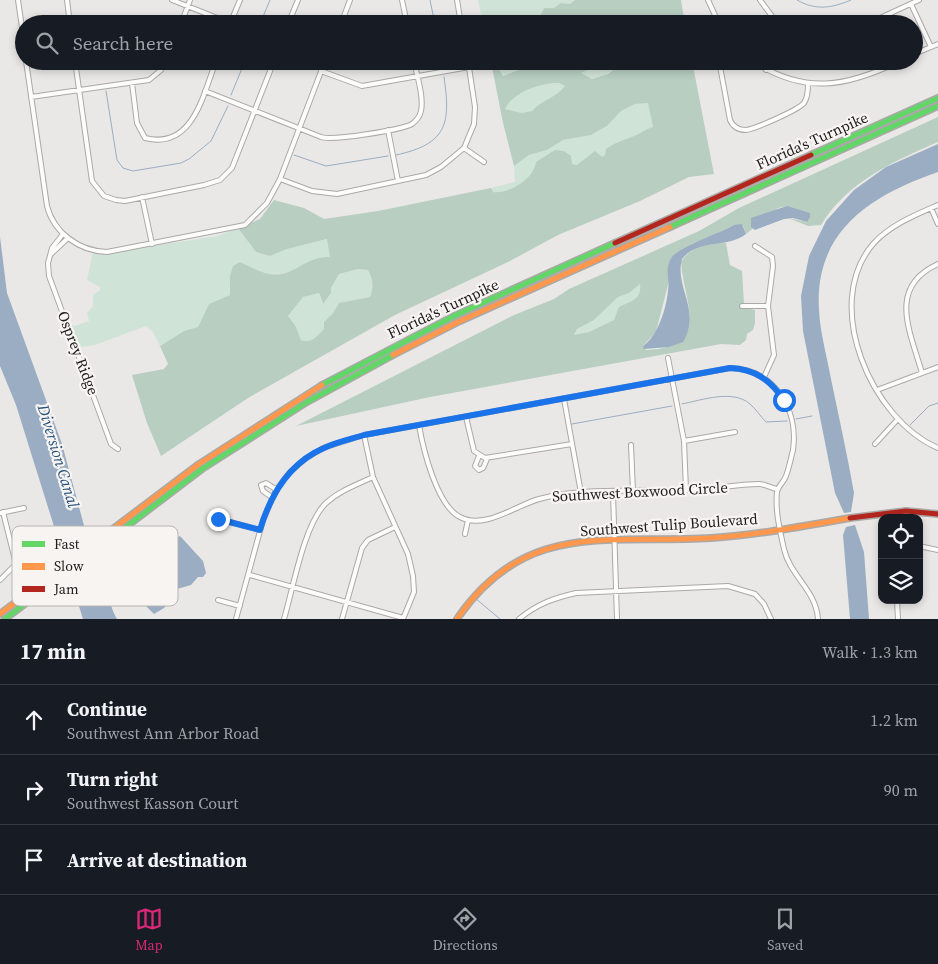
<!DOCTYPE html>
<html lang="en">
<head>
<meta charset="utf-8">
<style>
  body { margin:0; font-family:"Source Serif 4",serif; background:#242831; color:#f1f3f6 }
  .controls { position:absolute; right:15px; bottom:15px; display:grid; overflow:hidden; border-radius:10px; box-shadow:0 2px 8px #0003 }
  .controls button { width:45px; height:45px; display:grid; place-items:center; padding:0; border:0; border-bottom:1px solid #363941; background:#171b24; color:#f1f3f6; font:25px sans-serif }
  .stop { position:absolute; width:15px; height:15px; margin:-11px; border:4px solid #1a73e8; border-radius:50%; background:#fff }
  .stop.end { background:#1a73e8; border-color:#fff; box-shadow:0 1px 5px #0008 }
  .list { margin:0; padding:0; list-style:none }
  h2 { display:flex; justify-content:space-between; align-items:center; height:65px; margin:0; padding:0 20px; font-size:21px }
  h2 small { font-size:16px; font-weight:400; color:#9ea1a6 }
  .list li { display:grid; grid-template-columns:32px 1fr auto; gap:15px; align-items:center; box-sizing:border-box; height:70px; padding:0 20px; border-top:1px solid #363941 }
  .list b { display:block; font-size:19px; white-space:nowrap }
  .list p { margin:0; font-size:16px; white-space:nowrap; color:#9ea1a6 }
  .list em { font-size:16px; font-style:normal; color:#9ea1a6 }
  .icon { flex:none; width:28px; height:28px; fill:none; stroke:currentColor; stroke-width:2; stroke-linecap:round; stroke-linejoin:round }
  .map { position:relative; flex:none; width:938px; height:619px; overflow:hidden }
  .search { position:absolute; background:#171b24; box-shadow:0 2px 8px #0003; left:15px; right:15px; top:15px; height:55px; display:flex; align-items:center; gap:12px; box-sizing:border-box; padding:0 18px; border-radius:28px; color:#9ea1a6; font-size:19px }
  .sheet { height:275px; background:#171b24 }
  nav { display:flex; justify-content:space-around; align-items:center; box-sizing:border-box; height:70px; border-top:1px solid #363941; background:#171b24; font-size:14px; color:#9ea1a6 }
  nav a { display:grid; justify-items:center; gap:2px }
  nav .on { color:#db2777 }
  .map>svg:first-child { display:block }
  .green { fill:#d0e3d7 }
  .forest { fill:#b7cec1; fill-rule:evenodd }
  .water { fill:#9aadc2 }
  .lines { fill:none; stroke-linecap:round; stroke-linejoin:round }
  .stream { stroke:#9aadc2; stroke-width:1 }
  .street-casing { stroke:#aba9a8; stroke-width:6 }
  .fast-casing { stroke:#aba9a8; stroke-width:8 }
  .slow-casing { stroke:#aba9a8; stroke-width:8 }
  .jam-casing { stroke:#aba9a8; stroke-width:8 }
  .street { stroke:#fcfcfb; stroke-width:4 }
  .fast { stroke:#63d668; stroke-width:5 }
  .slow { stroke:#ff974d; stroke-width:5 }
  .jam { stroke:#b3261e; stroke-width:5 }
  .route { stroke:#1a73e8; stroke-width:6 }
  .labels { text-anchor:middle; stroke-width:4.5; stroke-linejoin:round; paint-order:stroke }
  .street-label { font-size:15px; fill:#1e1d1c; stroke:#f8f4f2 }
  .water-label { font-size:16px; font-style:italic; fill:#26537d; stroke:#f8f4f2 }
  .key { fill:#f8f4f2; stroke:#b7b4b2; stroke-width:1 }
  .key-label { font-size:14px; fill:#1e1d1c }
</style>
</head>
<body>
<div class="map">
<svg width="938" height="619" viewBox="0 0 938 619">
  <rect width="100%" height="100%" fill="#eae8e6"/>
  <path class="green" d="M 478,0 L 575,0 L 570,4 L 561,3 L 554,8 L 544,8 L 536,24 L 483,24 Z
    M 491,61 L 542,61 L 502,76 L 497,66 Z
    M 604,61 L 624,61 C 612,70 596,87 580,73 Z
    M 559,83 L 565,86 C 556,98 541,100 532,111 L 522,113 L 504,109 C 513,92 541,83 559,83 Z
    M 648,103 L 653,127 C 645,129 640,134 634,136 C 624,140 616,142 606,149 L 605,155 L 602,158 L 595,152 L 577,165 L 537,162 C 534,179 509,194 493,192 L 491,188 L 515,182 L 514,166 L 529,155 L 547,150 L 563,140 L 591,135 L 607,126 L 621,111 L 635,104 Z
    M 238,228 L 256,252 L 270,256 L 287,249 L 328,239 L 330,257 C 309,256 299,270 282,274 C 268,277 253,268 240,262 L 230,276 L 230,295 L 209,304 L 198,327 L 184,331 L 160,346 L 153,332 L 146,326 L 95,345 L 82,347 L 77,342 L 71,325 L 75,326 L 89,321 L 87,313 L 93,306 L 93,295 L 100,290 L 100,287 L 87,280 L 93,252 L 102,254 L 217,236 Z
    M 358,269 L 368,270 C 373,280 374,286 370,297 L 339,303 L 333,313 L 324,322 L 324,329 C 318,336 312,344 301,340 L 295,325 L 288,316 L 303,297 L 319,293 L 322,304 L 331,293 L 331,288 L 339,274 Z
    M 640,284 C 643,305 629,298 619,309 C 617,312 616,317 614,320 L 589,332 L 574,336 L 577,329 L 594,320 L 618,297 L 629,293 Z"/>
  <path class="forest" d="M 575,0 L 681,0 L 685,24 L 536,24 L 544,8 L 554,8 L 561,3 L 570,4 Z
    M 542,61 L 604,61 L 581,73 L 592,79 L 608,74 L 624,61 L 692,61 L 714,174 L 689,177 L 640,201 L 558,235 L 508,262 L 395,315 L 248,398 L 161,456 L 147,423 L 132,375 L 164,369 L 168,364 L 160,346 L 184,331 L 198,327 L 209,304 L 230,295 L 230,276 L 233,266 L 240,262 C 253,268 268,277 282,274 C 299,270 309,256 330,257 L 327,239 L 287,249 L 270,256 L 256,252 L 238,228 L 260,219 L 274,200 L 304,208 L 324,219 L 378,211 L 491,188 L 493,192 C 509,194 534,179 536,162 L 555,150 L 564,151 L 571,156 L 572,164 L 577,165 L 595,151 L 602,157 L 605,155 L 606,149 C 616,142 624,140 634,136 C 640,134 645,129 653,127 L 648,103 L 635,104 L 621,111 L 607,126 L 591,135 L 563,140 L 547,150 L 529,155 L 514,166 L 503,123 L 491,62 L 497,66 L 503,76 ZM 559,83 L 565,86 C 556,98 541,100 532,111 L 522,113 L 505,109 C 513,92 541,83 559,83 ZM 358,269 L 368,270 C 373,280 374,286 370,297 L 339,303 L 333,313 L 324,322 L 324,329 C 317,336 312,344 301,340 L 295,325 L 288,316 L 303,297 L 319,293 L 323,304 L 331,293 L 331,288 L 339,274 Z
    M 938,117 L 938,142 C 894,161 847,182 821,225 L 808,226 L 788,218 L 807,222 L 787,206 L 778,208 L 746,234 L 743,225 L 734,225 L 676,253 L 656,332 L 643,346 L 646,350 C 713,347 684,305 681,262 C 691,245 710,244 726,243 L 730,265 L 742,271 L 744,304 L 740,304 L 740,307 L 755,310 L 755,323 L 753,330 L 747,334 L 746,340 L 740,345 L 721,344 L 430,397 L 296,426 L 514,315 L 554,299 L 569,289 L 699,231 L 739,208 ZM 640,284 C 642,300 631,301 619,307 L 614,320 L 589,332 L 574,335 L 577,329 L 594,320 L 618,297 L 629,293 Z"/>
  <path class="water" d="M 938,144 L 938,172 C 872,195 814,230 819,310 C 820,331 826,353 830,374 C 838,413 847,453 854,493 L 851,512 L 844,513 L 835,493 L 803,331 L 801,296 L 809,256 L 826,221 L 854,190 L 886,167 Z
    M 787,206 L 810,213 L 810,217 L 807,222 L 793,218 L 784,219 L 755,230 L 751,227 L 751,218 Z
    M 742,224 L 746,234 C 727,249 699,238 682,259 C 674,287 702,311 683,342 L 669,347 L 644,349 L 643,346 C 658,336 666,309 668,291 C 670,279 664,268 672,257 C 678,248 722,232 734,225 Z
    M 0,237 L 7,293 L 62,444 L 96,570 C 108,583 108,604 117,619 L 83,619 L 16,405 L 0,366 Z
    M 855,525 L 864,552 L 869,619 L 850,619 L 843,535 L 846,527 Z
    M 180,536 L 203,561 L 206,573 L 203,577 L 198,577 L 191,585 L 177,589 L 174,583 L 169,587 L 173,597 L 164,608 L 154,614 L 131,591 L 124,579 L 172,540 L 178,543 L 178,537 Z"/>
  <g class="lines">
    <path class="stream" d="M 430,0 L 435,24
      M 797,0 C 816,11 832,8 851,0
      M 260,24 L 270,0
      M 441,61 L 443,68
      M 106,91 L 117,160 L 123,168 L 133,171 L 181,163 L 189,159 L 211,141 L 228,106
      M 231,95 L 245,61
      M 294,155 L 326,166 L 388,156
      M 396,155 C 447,144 451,124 444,77
      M 682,404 C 702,400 733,389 750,404 C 756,409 760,416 766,422 L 787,421
      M 796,419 L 812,416
      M 572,424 L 672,406
      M 910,425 L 929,406 L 938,403
      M 475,598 L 500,619"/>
    <defs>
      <path id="street" d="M 18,0 L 24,41
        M 67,0 L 70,24
        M 172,0 L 230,23
        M 402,0 L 407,24
        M 457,0 L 461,24
        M 708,0 L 719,24
        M 760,0 L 774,19 L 782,24
        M 911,4 L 931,47
        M 93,24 L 103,24
        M 181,24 L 190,0
        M 230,24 L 240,0
        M 288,24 L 298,0
        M 341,24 L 350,0
        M 867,24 L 919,0
        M 914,54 L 938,44
        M 26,61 L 47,206 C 54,233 79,251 107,252 L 245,225 L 267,203 L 280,179 L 325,61
        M 75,61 L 92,181 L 104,196 L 116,200 L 125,201 L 204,185 L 220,180 L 232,168 L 274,61
        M 719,61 L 730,120 C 733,127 738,130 746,130 C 755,129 798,110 804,103 C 808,97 808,90 808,84
        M 753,61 C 804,95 847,87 900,61
        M 766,70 L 770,61
        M 321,71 L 362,86 L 469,67
        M 132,83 L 137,123 L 145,138 C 193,150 203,95 216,61
        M 205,91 L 321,137 C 332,141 401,130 412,124 C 416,121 420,116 421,111 C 424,97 417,76 414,61
        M 31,97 L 149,80 L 161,70 L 166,61
        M 388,130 L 398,181
        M 464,148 L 484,162
        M 280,179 L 312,191 L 337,194 L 426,175 L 441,167 L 464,148 L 474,124 L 475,107 L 468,61
        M 142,197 L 152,244
        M 938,205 C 915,215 890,225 873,244 C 821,305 872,420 938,448
        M 931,208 L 938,224
        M 63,234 L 52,248 L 48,263 L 49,276 L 111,444 L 118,449
        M 755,246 L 772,257 L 773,266 L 768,306 L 774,355 L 764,377
        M 51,254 L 68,238
        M 742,306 L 768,306
        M 668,358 L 684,441 L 686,490
        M 922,373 C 910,331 887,287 938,264
        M 877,390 L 938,367
        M 564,399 L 581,493
        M 466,417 L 474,451 L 485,458 L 572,444
        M 419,425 C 423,449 437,506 460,517 C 484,530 515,506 539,499 C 582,487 641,492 687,490 C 711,490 735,484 759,484 C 765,484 771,488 777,489
        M 364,435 L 373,477 L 408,554 L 413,576 L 414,592 L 403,619
        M 684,441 L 735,432
        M 875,444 L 898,419
        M 631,445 L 633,492
        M 479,456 L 475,466 L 479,470 L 483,468 L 487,459
        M 613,493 L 617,619
        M 273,498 L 263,491 L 261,485 L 266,483 L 277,490
        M 0,513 L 24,508
        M 218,519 L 260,530
        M 465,534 L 468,520
        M 919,546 L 938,550
        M 250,575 L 403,618
        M 0,580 L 16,564 L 3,512
        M 218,600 L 240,606
        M 897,600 L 898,619
        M 236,619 L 263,520 L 276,490 L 289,473 L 305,459 L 323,448 L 364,435 L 730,368 C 773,369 799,408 793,450 C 791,458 789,468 786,476 C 784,482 778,486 777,492 C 775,511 780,531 784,549 C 790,576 816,590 818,619
        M 284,619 C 293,589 304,524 326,503 C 339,491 356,485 373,477
        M 342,619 L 362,548 L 368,540 L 395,527
        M 519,619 C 537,604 554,598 576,593 L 728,586 L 755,594 L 764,604 L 771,619"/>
      <path id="fast" d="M 811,155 L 938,98
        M 670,227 L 938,106
        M 322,385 L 456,315 L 615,243
        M 5,619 L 202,469 L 307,402 L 393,355"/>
      <path id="slow" d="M 393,355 L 460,321 L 670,227
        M 0,614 L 199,464 L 322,385
        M 457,619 C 525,520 606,544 711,538 C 757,535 804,526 850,518"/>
      <path id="jam" d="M 615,243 L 811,155
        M 850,518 L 906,511 L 938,514"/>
    </defs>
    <use href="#street" class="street-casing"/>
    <use href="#fast" class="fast-casing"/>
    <use href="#slow" class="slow-casing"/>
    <use href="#jam" class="jam-casing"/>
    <use href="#street" class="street"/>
    <use href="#fast" class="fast"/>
    <use href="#slow" class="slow"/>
    <use href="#jam" class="jam"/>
  </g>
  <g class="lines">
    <path class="route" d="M 218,519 L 260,530 C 270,496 289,463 324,448 C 336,442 351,439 364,435 L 730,368 C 755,369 770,380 784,400"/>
  </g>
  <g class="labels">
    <g class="street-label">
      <text transform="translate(812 141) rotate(-24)" y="5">Florida's Turnpike</text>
      <text transform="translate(443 309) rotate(-25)" y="5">Florida's Turnpike</text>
      <text transform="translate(78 353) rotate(69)" y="5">Osprey Ridge</text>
      <text transform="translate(640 492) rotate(-3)" y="5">Southwest Boxwood Circle</text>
      <text transform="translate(669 525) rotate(-4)" y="5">Southwest Tulip Boulevard</text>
    </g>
    <g class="water-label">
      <text transform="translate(59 456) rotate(73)" y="6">Diversion Canal</text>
    </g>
  </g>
  <rect x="12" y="526" width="166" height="80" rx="8" class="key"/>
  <rect x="22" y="541" width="23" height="6" fill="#63d668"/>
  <rect x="22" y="563" width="23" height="7" fill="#ff974d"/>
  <rect x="22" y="586" width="23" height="6" fill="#b3261e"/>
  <g class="key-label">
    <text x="54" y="549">Fast</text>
    <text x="54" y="571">Slow</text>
    <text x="54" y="594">Jam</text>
  </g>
</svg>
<div class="controls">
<button><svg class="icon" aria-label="locate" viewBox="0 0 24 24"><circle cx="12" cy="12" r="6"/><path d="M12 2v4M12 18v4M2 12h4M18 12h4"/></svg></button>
<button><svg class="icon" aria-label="layers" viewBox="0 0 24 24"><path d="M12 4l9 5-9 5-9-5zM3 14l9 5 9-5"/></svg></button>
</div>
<div class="stop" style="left:784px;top:400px"></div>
<div class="stop end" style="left:218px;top:519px"></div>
<div class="search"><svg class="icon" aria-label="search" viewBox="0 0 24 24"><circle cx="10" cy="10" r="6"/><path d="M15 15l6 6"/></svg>Search here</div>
</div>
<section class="sheet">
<h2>17 min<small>Walk · 1.3 km</small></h2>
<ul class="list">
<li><svg class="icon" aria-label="ahead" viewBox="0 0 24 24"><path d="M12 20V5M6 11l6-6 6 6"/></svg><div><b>Continue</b><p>Southwest Ann Arbor Road</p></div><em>1.2 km</em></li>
<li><svg class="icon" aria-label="right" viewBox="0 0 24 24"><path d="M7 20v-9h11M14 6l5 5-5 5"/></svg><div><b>Turn right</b><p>Southwest Kasson Court</p></div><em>90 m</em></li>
<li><svg class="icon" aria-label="arrive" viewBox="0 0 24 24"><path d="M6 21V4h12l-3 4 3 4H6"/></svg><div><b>Arrive at destination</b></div></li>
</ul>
</section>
<nav>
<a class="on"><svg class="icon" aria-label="map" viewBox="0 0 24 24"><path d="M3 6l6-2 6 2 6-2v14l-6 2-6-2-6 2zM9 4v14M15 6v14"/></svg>Map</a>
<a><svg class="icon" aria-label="directions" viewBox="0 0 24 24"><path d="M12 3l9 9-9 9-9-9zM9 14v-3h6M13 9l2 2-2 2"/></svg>Directions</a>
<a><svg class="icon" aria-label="saved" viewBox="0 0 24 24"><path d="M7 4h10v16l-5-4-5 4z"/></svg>Saved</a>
</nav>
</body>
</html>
